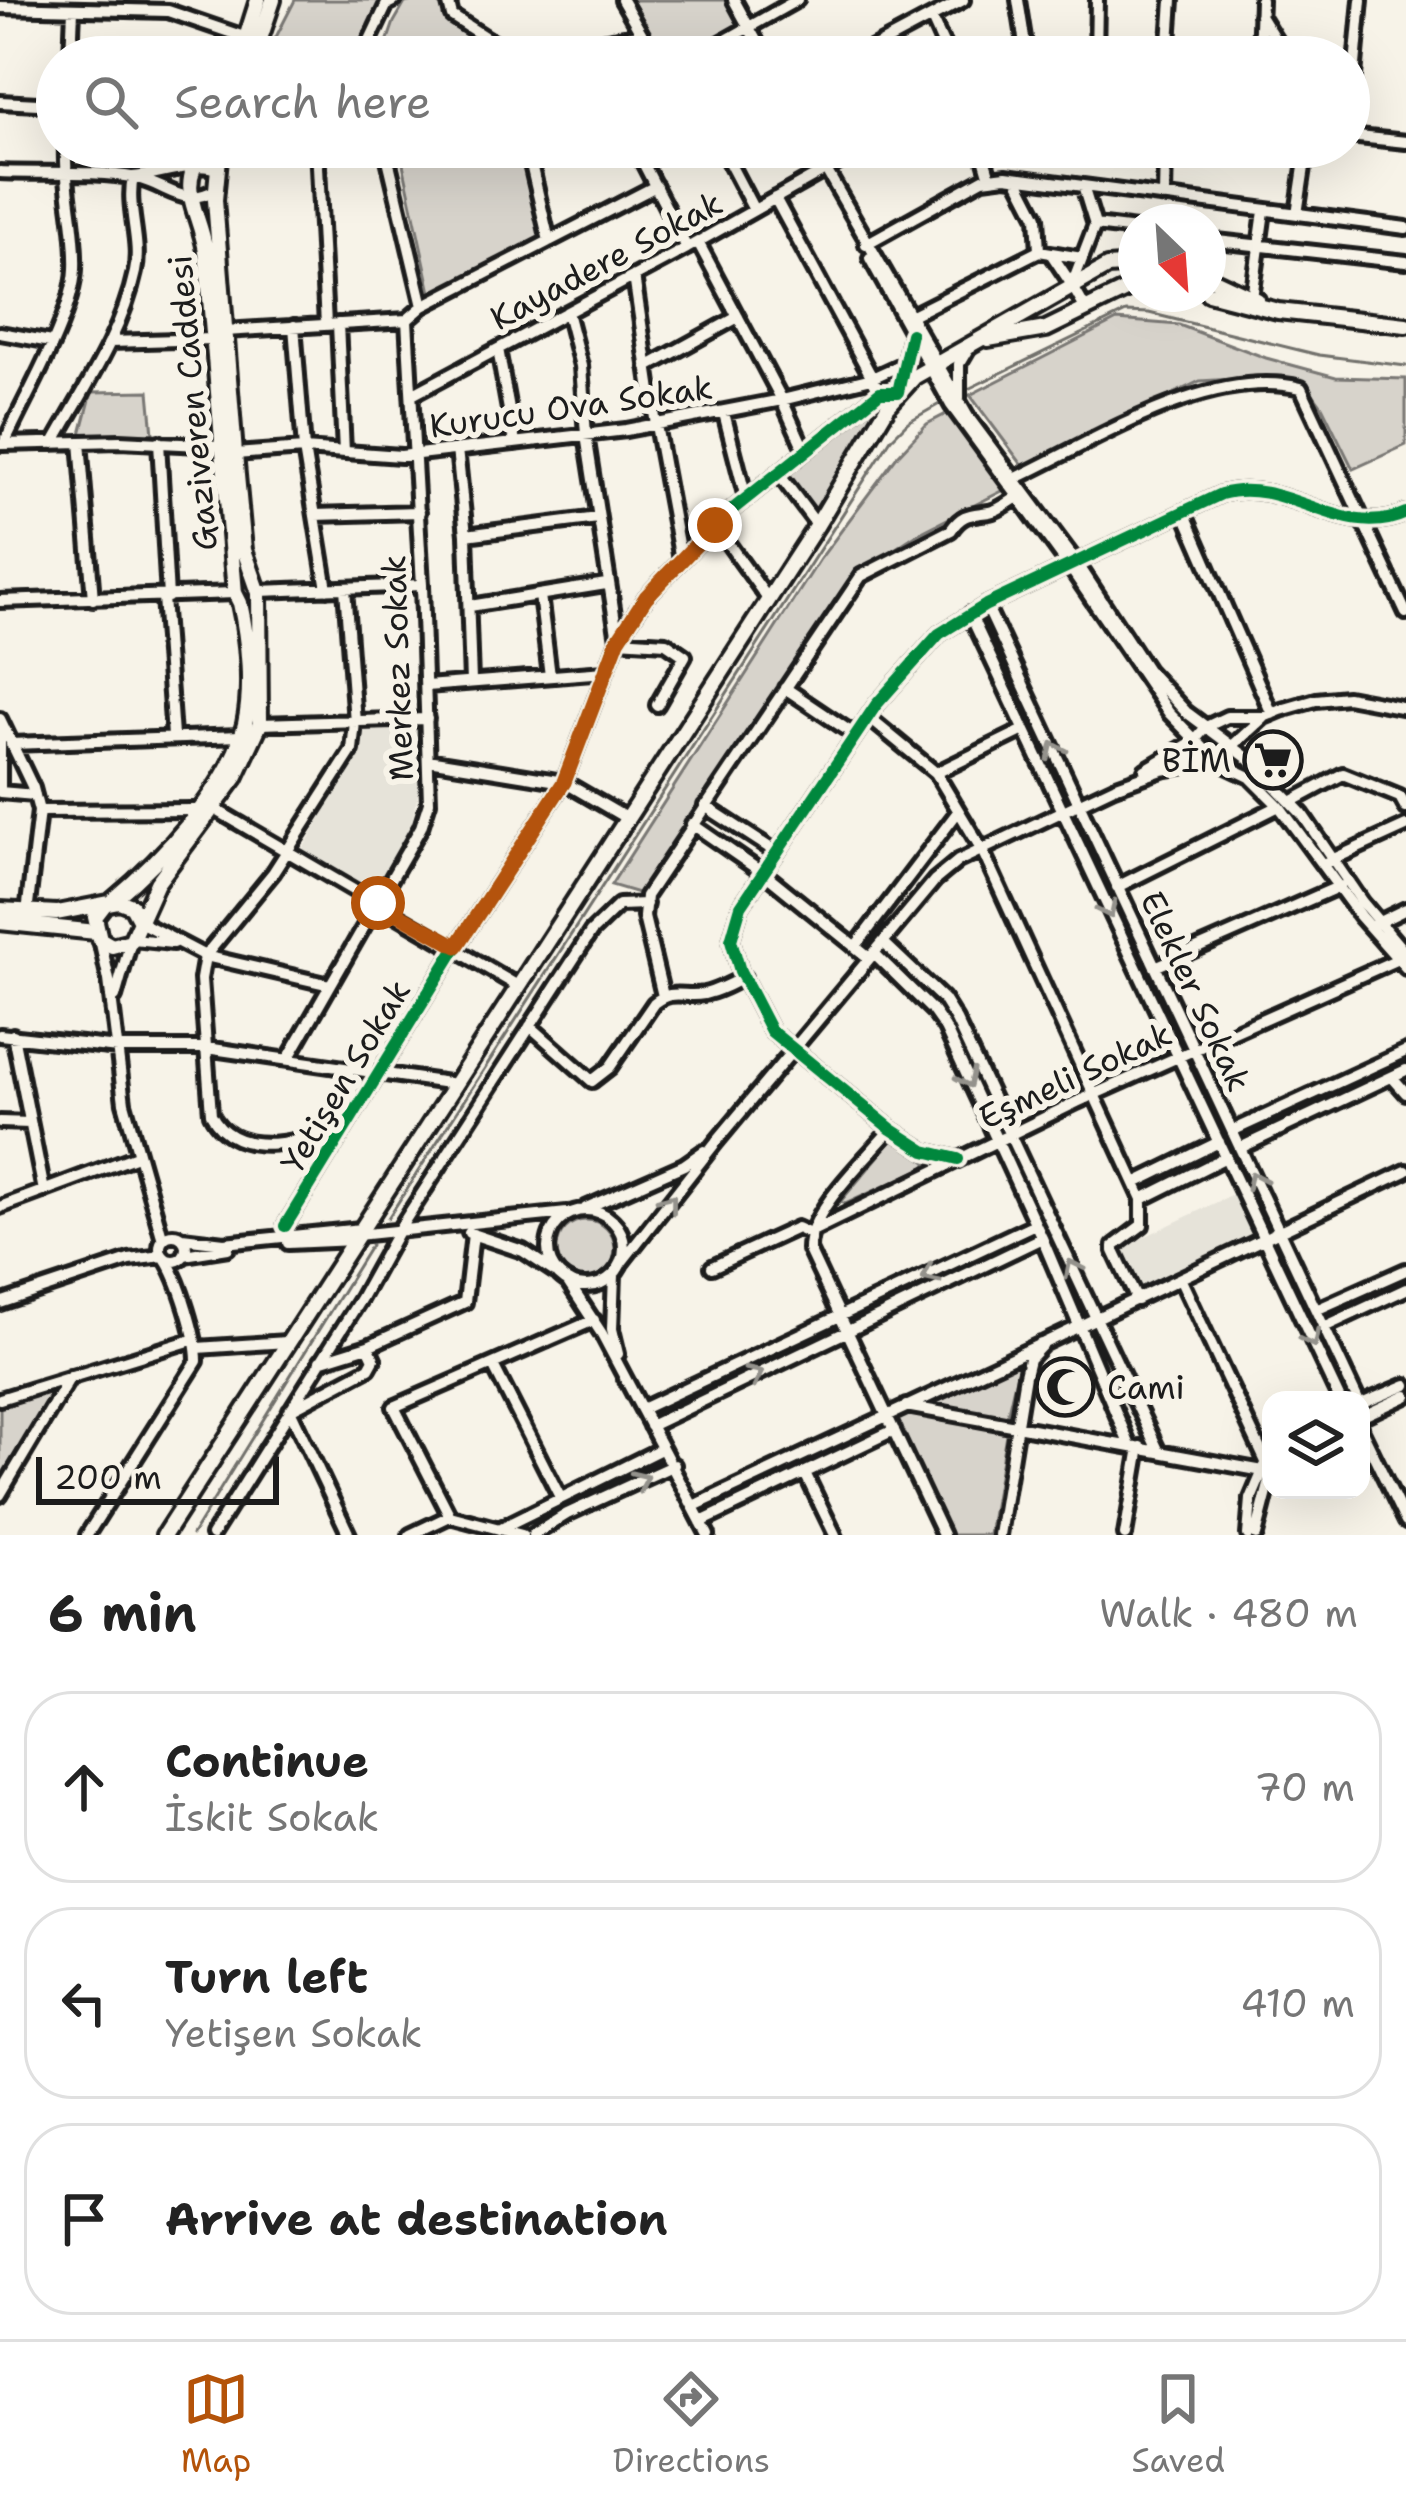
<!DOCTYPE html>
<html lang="en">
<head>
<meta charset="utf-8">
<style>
  body { margin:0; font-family:"Shantell Sans",sans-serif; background:#f2f2f2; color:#222 }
  .controls { position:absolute; right:36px; bottom:36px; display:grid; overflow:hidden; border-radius:24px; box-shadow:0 12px 48px #0002 }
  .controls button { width:108px; height:108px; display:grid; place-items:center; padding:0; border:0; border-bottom:3px solid #e0e0e0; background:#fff; color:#222; font:60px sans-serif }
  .compass { position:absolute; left:1118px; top:204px; width:108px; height:108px; border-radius:50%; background:#fff; box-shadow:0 12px 48px #0002; rotate:155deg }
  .scale { position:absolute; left:36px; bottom:30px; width:243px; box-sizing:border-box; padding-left:12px; border:6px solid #1c1c1c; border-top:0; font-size:33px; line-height:42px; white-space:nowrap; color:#1c1c1c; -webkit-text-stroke:9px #f7f3e8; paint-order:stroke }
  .stop { position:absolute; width:36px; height:36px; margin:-27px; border:9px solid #b45309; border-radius:50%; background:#fff }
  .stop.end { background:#b45309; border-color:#fff; box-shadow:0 3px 12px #0008 }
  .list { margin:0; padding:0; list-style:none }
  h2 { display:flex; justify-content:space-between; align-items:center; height:156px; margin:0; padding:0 48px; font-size:51px }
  h2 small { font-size:39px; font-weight:400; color:#767676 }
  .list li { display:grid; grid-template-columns:78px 1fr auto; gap:36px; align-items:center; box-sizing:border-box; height:192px; margin:0 24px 24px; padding:0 24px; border:3px solid #e0e0e0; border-radius:48px }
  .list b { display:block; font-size:45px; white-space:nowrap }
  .list p { margin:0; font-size:39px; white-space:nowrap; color:#767676 }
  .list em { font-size:39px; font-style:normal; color:#767676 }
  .icon { flex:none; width:66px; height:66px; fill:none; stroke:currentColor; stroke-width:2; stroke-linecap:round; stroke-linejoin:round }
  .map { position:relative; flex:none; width:1406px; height:1535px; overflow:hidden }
  .search { position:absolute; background:#fff; box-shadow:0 12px 48px #0002; left:36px; right:36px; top:36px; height:132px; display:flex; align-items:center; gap:30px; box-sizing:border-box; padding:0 42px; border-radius:66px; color:#767676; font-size:45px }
  .sheet { height:804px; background:#fff }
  nav { display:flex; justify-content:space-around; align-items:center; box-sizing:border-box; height:168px; border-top:3px solid #e0e0e0; background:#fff; font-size:33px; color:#767676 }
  nav a { display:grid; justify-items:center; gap:6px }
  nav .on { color:#b45309 }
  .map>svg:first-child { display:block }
  .built { fill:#e6e3d9 }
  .green { fill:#d7d3cb; stroke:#7a7874; stroke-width:3 }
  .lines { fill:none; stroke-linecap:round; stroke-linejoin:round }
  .stream { stroke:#72716c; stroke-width:3 }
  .minor-casing { stroke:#1c1c1c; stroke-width:20 }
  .major-casing { stroke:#1c1c1c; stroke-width:22 }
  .minor { stroke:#f7f3e8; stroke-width:10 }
  .major { stroke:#f7f3e8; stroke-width:14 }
  .cycleway-casing { stroke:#f7f3e8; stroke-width:20 }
  .cycleway { stroke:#00873e; stroke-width:12 }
  .oneway { stroke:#94928c }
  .route { stroke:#b45309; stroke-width:15 }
  .labels { text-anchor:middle; stroke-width:12; stroke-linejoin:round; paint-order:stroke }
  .street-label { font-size:33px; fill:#1c1c1c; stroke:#f7f3e8 }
  .poi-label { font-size:33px; fill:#1c1c1c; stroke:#f7f3e8; text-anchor:end }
</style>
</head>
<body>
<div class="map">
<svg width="1406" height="1535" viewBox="0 0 1406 1535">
  <rect width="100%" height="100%" fill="#f7f3e8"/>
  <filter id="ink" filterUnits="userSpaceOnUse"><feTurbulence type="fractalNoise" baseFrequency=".00833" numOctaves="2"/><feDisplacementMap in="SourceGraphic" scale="24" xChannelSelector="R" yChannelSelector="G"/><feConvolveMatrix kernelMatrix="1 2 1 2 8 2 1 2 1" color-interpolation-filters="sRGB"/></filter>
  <g filter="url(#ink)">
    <path class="built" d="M 418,729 L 419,789 L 412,822 L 372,898 L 298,857 L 358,755 L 358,731 Z
      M 1238,1192 L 1261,1237 L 1235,1250 L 1215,1253 L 1137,1291 L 1117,1250 Z"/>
    <path class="green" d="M 295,0 L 387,0 L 379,7 L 354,57 L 326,57 L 275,39 Z
      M 416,0 L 442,0 L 445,19 L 488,48 L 488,55 L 382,57 L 394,22 L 405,3 Z
      M 632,0 L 725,0 L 739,26 L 684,57 L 664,57 Z
      M 420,147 L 521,147 L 544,239 L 432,297 L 400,150 Z
      M 1117,320 L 1179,325 L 1266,358 L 1336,377 L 1406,379 L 1406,445 L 1353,469 L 1322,406 L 1305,383 L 1282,376 L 1200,381 L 1023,466 L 970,395 Z
      M 149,391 L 153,434 L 81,434 L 92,392 Z
      M 878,399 L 880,406 L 816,514 L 786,473 Z
      M 950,412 L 1006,489 L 914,536 L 863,570 L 638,893 L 611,885 L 820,559 L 897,456 L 927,424 Z
      M 893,1139 L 928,1163 L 925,1167 L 845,1204 L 840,1202 Z
      M557 1249a29 29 0 1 1 58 0a29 29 0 1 1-58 0Z
      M 1020,1360 L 1006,1420 L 923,1401 Z
      M 58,1385 L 0,1478 L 0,1407 Z
      M 907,1410 L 1007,1428 L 989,1535 L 951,1535 L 895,1417 Z"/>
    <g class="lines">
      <path class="stream" d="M 964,391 L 1126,312 L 1149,313 L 1319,355 L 1406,366
        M 388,1218 L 891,439 L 908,422 L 943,402
        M 192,1535 L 371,1245"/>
      <defs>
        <path id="minor" d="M 448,0 L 452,16 L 497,45 L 504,57
          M 622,0 L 655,57
          M 734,0 L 765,57
          M 1018,0 L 1027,57
          M 0,7 L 168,11 L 247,38
          M 1260,15 L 1276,41 L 1298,57
          M 931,17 L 949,57
          M 258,48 L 286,57
          M 71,57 L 73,9
          M 362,57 L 387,4 L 395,0
          M 508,57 L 641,34
          M 696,57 L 797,0
          M 856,57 L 963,0
          M 1096,57 L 1097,0
          M 1168,57 L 1172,0
          M 1259,57 L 1261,0
          M 0,102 L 57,105
          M 1349,130 L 1361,0
          M 1349,136 L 1406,142
          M 317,147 L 326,325
          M 388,147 L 387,155 L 423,306
          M 527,147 L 549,241
          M 635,147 L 687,248
          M 721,147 L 754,210
          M 813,147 L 968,417 L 1077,563 L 1147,670 L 1186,712 L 1249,759 L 1302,814 L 1362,902 L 1406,954
          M 981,147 L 990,178
          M 0,172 C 42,174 96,170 136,178 C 171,186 182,209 217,189
          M 1017,178 L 1037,217 L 1039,251
          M 1083,186 L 1095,225
          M 1164,197 L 1165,147
          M 775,198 L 883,398
          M 1297,214 L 1307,147
          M 1208,240 L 1406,262
          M 698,242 L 782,400 L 805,451
          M 866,244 L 983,179 L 1006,176 L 1406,228
          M 1052,255 L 1072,285
          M 870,258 L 951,405 L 1069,566 L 1169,713 L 1216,761 L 1250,777 L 1279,806 L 1360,916 L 1406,968
          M 634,276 L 656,425 L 681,560
          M 1252,298 L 1264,211
          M 1086,310 L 1072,285 L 1095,225 L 1136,230
          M 567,312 L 581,366 L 586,435 L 618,640 L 666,643 L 685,656 L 657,705
          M 910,316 L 1039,251 L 1082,258
          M 407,320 L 423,306 L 656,186
          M 338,324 L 344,452
          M 294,326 L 304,449 L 327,589
          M 225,331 L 407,320 L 422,585 L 429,802 L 421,827 L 288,1059
          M 0,333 L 51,342
          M 110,342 L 212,339
          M 498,349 L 515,443
          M 647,367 L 738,317
          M 412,395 L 687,248 L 866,147
          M 959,398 L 959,364 L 969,347
          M 724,413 L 746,498
          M 80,442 L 93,599
          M 159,442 L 168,597
          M 54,443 C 84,389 122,333 135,272 C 142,241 126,208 133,177 C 159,175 197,159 218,170
          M 3,444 L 120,441 L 221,446
          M 4,444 C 24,399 73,317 75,269 C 77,228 64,188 66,147
          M 457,449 L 466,535 L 471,682
          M 235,454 L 304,449 L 401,456 L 626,430 L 782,400 L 872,378 L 907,362
          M 778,473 L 817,525
          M 1016,478 C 1097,440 1210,366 1301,388 L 1406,613
          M 1184,512 L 1272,714
          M 315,515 L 419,512
          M 715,525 L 768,599
          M 466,535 L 598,518
          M 345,588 L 355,722 L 352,750 L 273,873 L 205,956 L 201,979 L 211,1114 C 235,1162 310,1143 347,1120
          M 259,591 L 422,585
          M 540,595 L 550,676
          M 163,597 L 173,736
          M 0,601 L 235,593
          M 986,605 L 1358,1400
          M 470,606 L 606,584
          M 970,614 L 1340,1400
          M 426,686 L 605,672
          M 785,688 L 855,735
          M 868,717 L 936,773 L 1024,730
          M 0,719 L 33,788 L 39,811 L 27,913
          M 260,724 L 427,719
          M 11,744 L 241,736
          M 428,760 L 564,782 L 626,818
          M 1145,770 L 1194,741 L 1206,727 L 1227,717 L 1264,717
          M 936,773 L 982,850 L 1142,1199
          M 0,792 L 0,729
          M 0,792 L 35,795
          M 1291,802 L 1343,774 L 1400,797 L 1406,808
          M 705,806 L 776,852
          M 213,808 L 518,986
          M 39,811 L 197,810
          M 692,824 L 770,878 L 869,958
          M 1327,862 L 1406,826
          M 1117,887 L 1279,806
          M 140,922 L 205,956 L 330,985
          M 1371,926 L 1406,909
          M 100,939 L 109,980 L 124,1103 L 163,1240
          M 133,939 L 173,943
          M 883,942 L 943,999 L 956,1020 L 1158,1450
          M 855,947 L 957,813
          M 874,953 L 933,1011 L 945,1028 L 1042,1238 L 1130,1446
          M 1155,967 L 1340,886
          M 663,996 L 644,917 L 646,896 L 861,576 L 951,530 C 963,513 970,515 989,512 C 998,511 1011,501 1019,496
          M 115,997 L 131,941
          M 530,1026 L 592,1081 L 610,1067 L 654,1003 C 673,988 683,998 704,994 C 718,991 731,984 744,977
          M 0,1035 L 118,1048 L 206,1048 L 455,1084
          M 13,1035 L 44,1191
          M 1392,1077 L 1406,1093
          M 0,1122 L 30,1123
          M 891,1129 C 866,1159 808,1211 809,1250 L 943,1535
          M 1232,1131 L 1406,1051
          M 1240,1148 L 1406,1070
          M 958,1159 L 925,1151 L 891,1129 L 771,1031 L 740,971 L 731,940 L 741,906 L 876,705 L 939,634 L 986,605 L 1221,494 C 1285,475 1342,543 1406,513
          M 1135,1183 L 1219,1142
          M 0,1207 L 137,1156
          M 586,1208 L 684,1165 L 704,1151
          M548 1248a38 38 0 1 1 76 0a38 38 0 1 1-76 0Z
          M 285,1226 L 457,946 L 564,782 L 618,640 L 646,597 L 723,517 L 880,392 L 898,392 L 911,334
          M 469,1233 L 523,1251 L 555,1272
          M 357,1235 L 567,1213
          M160 1248a13 13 0 1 1 26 0a13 13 0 1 1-26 0Z
          M 182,1238 L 224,1243 L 361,1229
          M 288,1243 L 354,1240
          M 184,1255 L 228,1248
          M 621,1263 L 716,1142 L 935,880 L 958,861 L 1114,787 L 1162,770 L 1216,761 L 1264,717 L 1281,710 L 1316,700 L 1347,697 L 1406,708
          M 712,1267 L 797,1228 L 808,1233 L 1077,1102 L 1398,959
          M 614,1274 L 612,1329 L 618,1354
          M 1181,1280 L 1266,1462
          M 568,1282 L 602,1334 L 708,1535
          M 1137,1300 L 1114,1251 L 1114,1246 L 1142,1225 L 1142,1199 L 1226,1157
          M 0,1303 L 129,1260 L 163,1256
          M 1316,1310 L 1406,1270
          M 1324,1327 L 1406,1289
          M 197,1348 L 287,1342
          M 320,1361 L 368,1346 L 465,1302 L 473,1234
          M 493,1365 L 560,1497
          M 0,1399 L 192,1340
          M 1361,1404 L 1406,1385
          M 906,1406 L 1263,1471
          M 642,1409 L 1035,1224
          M 1361,1417 L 1406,1396
          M 650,1426 L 1042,1238
          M 1361,1429 L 1406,1522
          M 805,1473 L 835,1535
          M 0,1495 L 70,1377
          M 694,1506 L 1041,1344
          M 450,1516 L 394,1407 L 594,1320
          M 701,1522 L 894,1430
          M 499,1529 L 661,1449
          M 87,1535 L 197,1361 C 197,1337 179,1279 165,1258
          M 212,1535 L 361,1298 L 398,1231 L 591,932 L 619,905 L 646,904
          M 349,1535 L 290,1410 L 369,1368 L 374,1359 L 368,1346
          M 410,1535 L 450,1516 L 522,1535
          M 533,1535 L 567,1514 L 674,1465
          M 999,1535 L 1025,1375 L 1029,1359 L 1044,1343 L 1406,1171
          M 1125,1535 L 1140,1447
          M 1248,1535 L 1251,1499 L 1265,1466
          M 1256,1535 L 1271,1477"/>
        <path id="major" d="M 240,57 L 258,0
          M 254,57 L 273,0
          M 204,147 C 176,191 198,206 206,251 L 235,593 L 240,603
          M 1208,277 L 1257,300
          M 1208,293 L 1278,311 L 1406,325
          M 988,339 L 1046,329 L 1136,285
          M 112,901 C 161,860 230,788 245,724 C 253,687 248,639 240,603
          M 105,904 L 95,917 L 100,939 L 112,946 L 131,941 L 157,883 L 235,778 L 260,724 L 259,593 L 244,550 L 235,454 L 215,200 L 220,147
          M 0,910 L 57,913 L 119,901 L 132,906 L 139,919
          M 0,922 L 96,932
          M 164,1535 L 817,525 L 888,406 L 914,377 L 1107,267 L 1136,265"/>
      </defs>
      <use href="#minor" class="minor-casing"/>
      <use href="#major" class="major-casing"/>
      <use href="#minor" class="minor"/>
      <use href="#major" class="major"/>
      <defs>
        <path id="cycleway" d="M 958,1159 L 925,1151 L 891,1129 L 771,1031 L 740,971 L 731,940 L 741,906 L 876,705 L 939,634 L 986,605 L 1221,494 C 1285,475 1342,543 1406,513
          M 285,1226 L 457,946 L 564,782 L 618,640 L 646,597 L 723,517 L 880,392 L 898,392 L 911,334"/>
      </defs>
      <use href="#cycleway" class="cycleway-casing"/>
      <use href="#cycleway" class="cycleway"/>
    </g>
    <defs><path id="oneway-chevron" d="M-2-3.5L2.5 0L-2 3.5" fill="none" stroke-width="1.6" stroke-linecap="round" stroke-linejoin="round" transform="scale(3)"/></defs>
    <g class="oneway">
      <use href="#oneway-chevron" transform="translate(1055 750) rotate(-115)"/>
      <use href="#oneway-chevron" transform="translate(1108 910) rotate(64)"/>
      <use href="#oneway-chevron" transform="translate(967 1079) rotate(66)"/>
      <use href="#oneway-chevron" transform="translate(1255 1180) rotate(-115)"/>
      <use href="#oneway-chevron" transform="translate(669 1202) rotate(-52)"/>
      <use href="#oneway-chevron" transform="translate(1073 1268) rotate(-116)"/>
      <use href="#oneway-chevron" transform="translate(930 1275) rotate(154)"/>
      <use href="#oneway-chevron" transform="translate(1311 1339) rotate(64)"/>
      <use href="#oneway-chevron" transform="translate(755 1375) rotate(-26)"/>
      <use href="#oneway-chevron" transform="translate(641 1480) rotate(-24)"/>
    </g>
  </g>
  <g class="lines" filter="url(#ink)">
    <path class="route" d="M 378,903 L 457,946 L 564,782 L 618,640 L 646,597 L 715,525"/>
  </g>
  <defs>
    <symbol id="supermarket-ring" viewBox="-11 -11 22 22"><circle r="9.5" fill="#f7f3e8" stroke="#1c1c1c" stroke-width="1.5"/><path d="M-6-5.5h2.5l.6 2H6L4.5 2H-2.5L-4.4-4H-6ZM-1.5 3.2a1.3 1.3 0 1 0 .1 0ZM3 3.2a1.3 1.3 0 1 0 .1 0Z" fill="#1c1c1c"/></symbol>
    <symbol id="mosque-ring" viewBox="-11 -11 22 22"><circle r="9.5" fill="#f7f3e8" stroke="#1c1c1c" stroke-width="1.5"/><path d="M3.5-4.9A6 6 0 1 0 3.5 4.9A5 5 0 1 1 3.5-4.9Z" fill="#1c1c1c"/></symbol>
  </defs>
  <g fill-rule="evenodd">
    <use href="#supermarket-ring" x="1240" y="727" width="66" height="66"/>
    <use href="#mosque-ring" x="1032" y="1354" width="66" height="66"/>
  </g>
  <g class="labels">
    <g class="street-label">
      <text transform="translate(606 260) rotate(-28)" y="12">Kayadere Sokak</text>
      <text transform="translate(192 403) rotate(-95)" y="12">Gaziveren Caddesi</text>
      <text transform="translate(571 406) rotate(-8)" y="12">Kurucu Ova Sokak</text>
      <text transform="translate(397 668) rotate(-92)" y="12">Merkez Sokak</text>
      <text transform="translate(1196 991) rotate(65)" y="12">Elekler Sokak</text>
      <text transform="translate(1075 1075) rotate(-25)" y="12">Eşmeli Sokak</text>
      <text transform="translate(345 1076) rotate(-59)" y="12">Yetişen Sokak</text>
    </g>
    <g class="poi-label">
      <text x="1231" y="772">BİM</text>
      <text x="1107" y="1399" text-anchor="start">Cami</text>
    </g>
  </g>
</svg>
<div class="controls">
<button><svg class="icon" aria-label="layers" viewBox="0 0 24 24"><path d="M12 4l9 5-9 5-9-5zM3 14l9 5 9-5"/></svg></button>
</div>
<svg class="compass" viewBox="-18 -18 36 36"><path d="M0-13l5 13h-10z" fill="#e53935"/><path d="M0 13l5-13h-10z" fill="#767676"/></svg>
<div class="scale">200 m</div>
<div class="stop" style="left:378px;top:903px"></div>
<div class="stop end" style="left:715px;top:525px"></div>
<div class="search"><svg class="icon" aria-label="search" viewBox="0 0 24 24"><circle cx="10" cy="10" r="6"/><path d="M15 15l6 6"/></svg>Search here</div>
</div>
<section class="sheet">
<h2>6 min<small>Walk · 480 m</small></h2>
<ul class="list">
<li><svg class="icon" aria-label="ahead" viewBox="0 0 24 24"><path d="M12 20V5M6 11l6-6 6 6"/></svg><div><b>Continue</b><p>İskit Sokak</p></div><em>70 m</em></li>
<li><svg class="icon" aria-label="left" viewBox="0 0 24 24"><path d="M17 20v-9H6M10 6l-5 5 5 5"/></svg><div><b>Turn left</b><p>Yetişen Sokak</p></div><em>410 m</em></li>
<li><svg class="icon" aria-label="arrive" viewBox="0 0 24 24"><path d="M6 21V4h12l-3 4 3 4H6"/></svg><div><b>Arrive at destination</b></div></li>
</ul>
</section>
<nav>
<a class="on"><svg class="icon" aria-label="map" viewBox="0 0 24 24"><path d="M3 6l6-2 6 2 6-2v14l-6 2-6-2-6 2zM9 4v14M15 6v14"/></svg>Map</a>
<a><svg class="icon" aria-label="directions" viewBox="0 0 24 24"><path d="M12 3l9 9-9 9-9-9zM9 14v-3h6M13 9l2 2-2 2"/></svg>Directions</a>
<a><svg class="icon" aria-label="saved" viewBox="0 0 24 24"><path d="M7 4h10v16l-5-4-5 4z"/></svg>Saved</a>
</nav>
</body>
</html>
